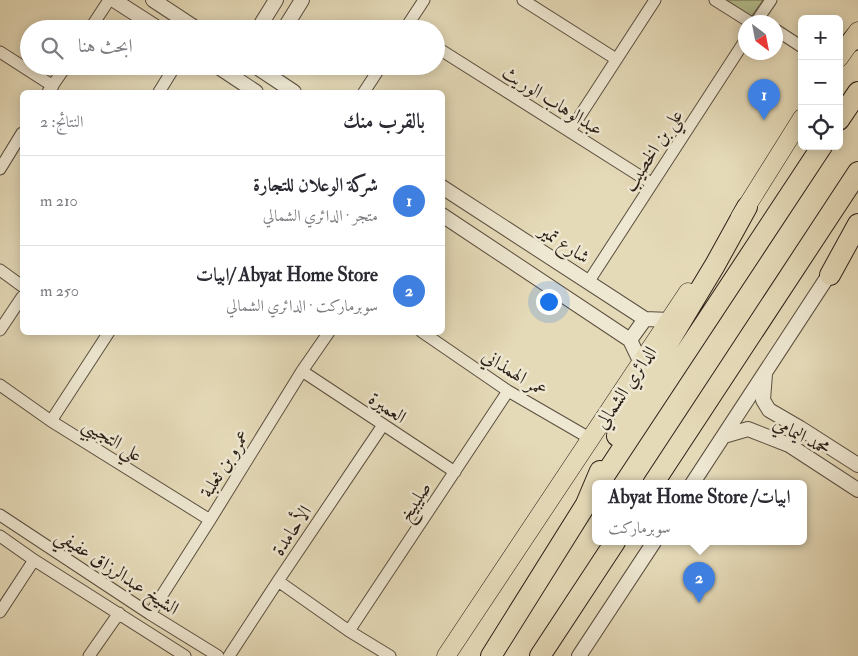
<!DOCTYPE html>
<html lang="ar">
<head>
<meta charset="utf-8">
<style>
  body { margin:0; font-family:"IM FELL Double Pica",Amiri,serif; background:#f2f2f3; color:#2b2b33; direction:rtl }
  .controls { position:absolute; right:15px; top:15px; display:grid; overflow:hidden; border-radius:8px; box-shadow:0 2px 12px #0003 }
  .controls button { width:45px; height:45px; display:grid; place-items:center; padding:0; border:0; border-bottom:1px solid #e1e1e2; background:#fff; color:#2b2b33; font:25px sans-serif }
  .compass { position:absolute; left:738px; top:15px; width:45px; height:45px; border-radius:50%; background:#fff; box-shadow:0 2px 12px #0003; rotate:148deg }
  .you { position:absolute; left:548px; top:301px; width:18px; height:18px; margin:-12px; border:4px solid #fff; border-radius:50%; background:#1a73e8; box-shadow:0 0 0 8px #1a73e833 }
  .badge { display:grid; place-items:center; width:32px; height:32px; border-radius:50%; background:#8f2418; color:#fff; font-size:16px; font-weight:700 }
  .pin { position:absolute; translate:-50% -41px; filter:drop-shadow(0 1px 2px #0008) }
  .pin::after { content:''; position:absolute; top:26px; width:18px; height:15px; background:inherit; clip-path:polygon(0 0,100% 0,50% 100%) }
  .popup { position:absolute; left:592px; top:480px; width:215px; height:65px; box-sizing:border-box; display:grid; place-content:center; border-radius:8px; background:#fff; filter:drop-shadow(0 1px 4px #0005); font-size:16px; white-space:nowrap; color:#7c7c81 }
  .popup b { font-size:19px; color:#2b2b33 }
  .popup::after { content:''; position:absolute; left:50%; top:100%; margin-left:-10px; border:10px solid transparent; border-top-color:#fff }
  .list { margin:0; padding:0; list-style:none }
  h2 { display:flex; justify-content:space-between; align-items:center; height:65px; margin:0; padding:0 20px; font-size:21px }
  h2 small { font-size:16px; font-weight:400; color:#7c7c81 }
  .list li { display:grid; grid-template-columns:32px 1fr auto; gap:15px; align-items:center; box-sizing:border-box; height:90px; padding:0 20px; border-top:1px solid #e1e1e2 }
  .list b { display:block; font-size:19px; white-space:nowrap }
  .list p { margin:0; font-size:16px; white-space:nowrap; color:#7c7c81 }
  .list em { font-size:16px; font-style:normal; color:#7c7c81 }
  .icon { flex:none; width:28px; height:28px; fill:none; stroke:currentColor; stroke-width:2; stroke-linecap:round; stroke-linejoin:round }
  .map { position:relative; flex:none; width:858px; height:656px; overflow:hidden; direction:ltr }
  .search { position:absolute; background:#fff; box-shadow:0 2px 12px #0003; left:20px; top:20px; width:425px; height:55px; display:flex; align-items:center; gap:12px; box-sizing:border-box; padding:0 18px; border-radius:28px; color:#7c7c81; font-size:19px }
  .panel { position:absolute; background:#fff; box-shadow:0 2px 12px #0003; left:20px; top:90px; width:425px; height:245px; border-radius:8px; direction:rtl }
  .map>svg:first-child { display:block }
  .green { fill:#b5c08f; stroke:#707053 }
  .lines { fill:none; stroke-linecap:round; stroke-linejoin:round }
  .minor-casing { stroke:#5a4e3f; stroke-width:13 }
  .tertiary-casing { stroke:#5a4e3f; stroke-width:16 }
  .primary-casing { stroke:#2b1f17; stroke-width:19 }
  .motorway-casing { stroke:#2b1f17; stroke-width:22 }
  .minor { stroke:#eee7d1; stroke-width:11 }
  .tertiary { stroke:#eee7d1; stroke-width:14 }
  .primary { stroke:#e5dab8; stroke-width:18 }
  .motorway { stroke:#e5dab8; stroke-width:20 }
  .labels { text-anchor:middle; stroke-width:5; stroke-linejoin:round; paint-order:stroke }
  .street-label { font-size:19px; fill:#2b1f17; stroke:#eee7d1 }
</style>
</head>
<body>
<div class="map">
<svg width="858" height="656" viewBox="0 0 858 656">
  <rect width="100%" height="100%" fill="#e5dab8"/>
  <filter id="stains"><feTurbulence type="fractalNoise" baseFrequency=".004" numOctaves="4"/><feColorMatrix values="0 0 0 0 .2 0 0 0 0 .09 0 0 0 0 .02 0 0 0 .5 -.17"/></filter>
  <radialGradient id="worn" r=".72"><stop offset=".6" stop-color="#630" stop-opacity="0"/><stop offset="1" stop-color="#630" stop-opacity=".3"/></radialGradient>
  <path class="green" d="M 725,0 L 763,0 L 751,17 Z"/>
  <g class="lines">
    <defs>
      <path id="minor" d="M 523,0 L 616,59
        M 715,0 L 750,22
        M 756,22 L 771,0
        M 90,29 L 109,0
        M 405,29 L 424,0
        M 776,30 L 802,47
        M 436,47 L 651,183
        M 0,52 L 53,86
        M 48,92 L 66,66
        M 159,92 L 175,66
        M 364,92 L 381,66
        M 570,131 L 655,0
        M 0,169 L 22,133
        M 0,270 L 22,286
        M 589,281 L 746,39
        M 0,330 L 22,297
        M 422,332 L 508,391 L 591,439
        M 302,371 L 455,472
        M 0,385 L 51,421 L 210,520
        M 51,421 L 109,332
        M 0,515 L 150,614 L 218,656
        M 0,536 L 34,560 L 185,656
        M 278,581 L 349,631 L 390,656
        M 0,612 L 34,560
        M 150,614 L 210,520 L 302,371 L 329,332
        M 349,631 L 508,391
        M 89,656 L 119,613
        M 229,656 L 278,581 L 383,425"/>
      <path id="tertiary" d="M 114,0 L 159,29
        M 153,0 L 197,29
        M 258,29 L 276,0
        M 284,29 L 302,0
        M 217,66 L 256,92
        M 255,66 L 294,92
        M 442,187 L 645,319 L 670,320
        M 442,215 L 630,340 L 641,363
        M 630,340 L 645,319
        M 765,374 L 763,400 L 769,410 L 800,428 L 858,465
        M 724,436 L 748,429 L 789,445 L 858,490
        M 692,484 L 834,267
        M 579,656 L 654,542"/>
      <path id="primary" d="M 839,58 L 858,31
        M 740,217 L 802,118
        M 446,656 L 688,292"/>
      <path id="motorway" d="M 852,41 L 858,34
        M 839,120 L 858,92
        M 830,275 L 858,224
        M 617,436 L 653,368 L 715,265 L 747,207
        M 599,484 L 822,146
        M 653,484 L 858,172
        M 586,504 L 600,471
        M 491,656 L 593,493
        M 540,656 L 615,542"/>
    </defs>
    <use href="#minor" class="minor-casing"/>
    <use href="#tertiary" class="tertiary-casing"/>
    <use href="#primary" class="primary-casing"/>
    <use href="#motorway" class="motorway-casing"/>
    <use href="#minor" class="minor"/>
    <use href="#tertiary" class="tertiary"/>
    <use href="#primary" class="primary"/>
    <use href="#motorway" class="motorway"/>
  </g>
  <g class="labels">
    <g class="street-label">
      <text transform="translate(553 100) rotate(32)" y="7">عبدالوهاب الوريث</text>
      <text transform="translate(652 150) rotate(-57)" y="7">علي بن الخصيب</text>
      <text transform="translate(565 243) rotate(33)" y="7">شارع تمير</text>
      <text transform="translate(515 372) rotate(32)" y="7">عمر الهمذاني</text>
      <text transform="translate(625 387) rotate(-56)" y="7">الدائري الشمالي</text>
      <text transform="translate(388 407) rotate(34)" y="7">العميرة</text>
      <text transform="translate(802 435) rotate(28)" y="7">محمد اليمامي</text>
      <text transform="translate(113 439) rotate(32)" y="7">علي التجيبي</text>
      <text transform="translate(224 463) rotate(-58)" y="7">عمرو بن ثعلبة</text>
      <text transform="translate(414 501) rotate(-57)" y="7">صليبيخ</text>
      <text transform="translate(291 530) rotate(-56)" y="7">الأحامدة</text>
      <text transform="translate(118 571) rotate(33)" y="7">الشيخ عبدالرزاق عفيفي</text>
    </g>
  </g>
  <rect width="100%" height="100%" filter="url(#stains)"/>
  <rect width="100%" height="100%" fill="url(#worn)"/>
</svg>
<div class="controls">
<button>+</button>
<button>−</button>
<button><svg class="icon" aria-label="locate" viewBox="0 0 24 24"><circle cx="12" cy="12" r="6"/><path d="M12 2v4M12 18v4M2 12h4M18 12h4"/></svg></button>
</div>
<svg class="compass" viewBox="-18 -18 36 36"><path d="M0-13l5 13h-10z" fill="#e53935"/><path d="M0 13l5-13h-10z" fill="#7c7c81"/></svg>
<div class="you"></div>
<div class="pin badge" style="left:764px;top:120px;background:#3f7fe0">1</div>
<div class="pin badge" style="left:699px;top:603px;background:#3f7fe0">2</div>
<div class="popup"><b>Abyat Home Store /ابيات</b>سوبرماركت</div>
<div class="search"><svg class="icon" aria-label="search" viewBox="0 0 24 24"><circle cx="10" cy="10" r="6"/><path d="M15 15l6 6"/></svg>ابحث هنا</div>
<section class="panel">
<h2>بالقرب منك<small>النتائج: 2</small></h2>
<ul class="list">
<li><span class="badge" style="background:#3f7fe0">1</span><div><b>شركة الوعلان للتجارة</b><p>متجر · الدائري الشمالي</p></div><em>210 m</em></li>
<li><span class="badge" style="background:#3f7fe0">2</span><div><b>Abyat Home Store /ابيات</b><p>سوبرماركت · الدائري الشمالي</p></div><em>250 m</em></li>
</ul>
</section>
</div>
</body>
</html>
